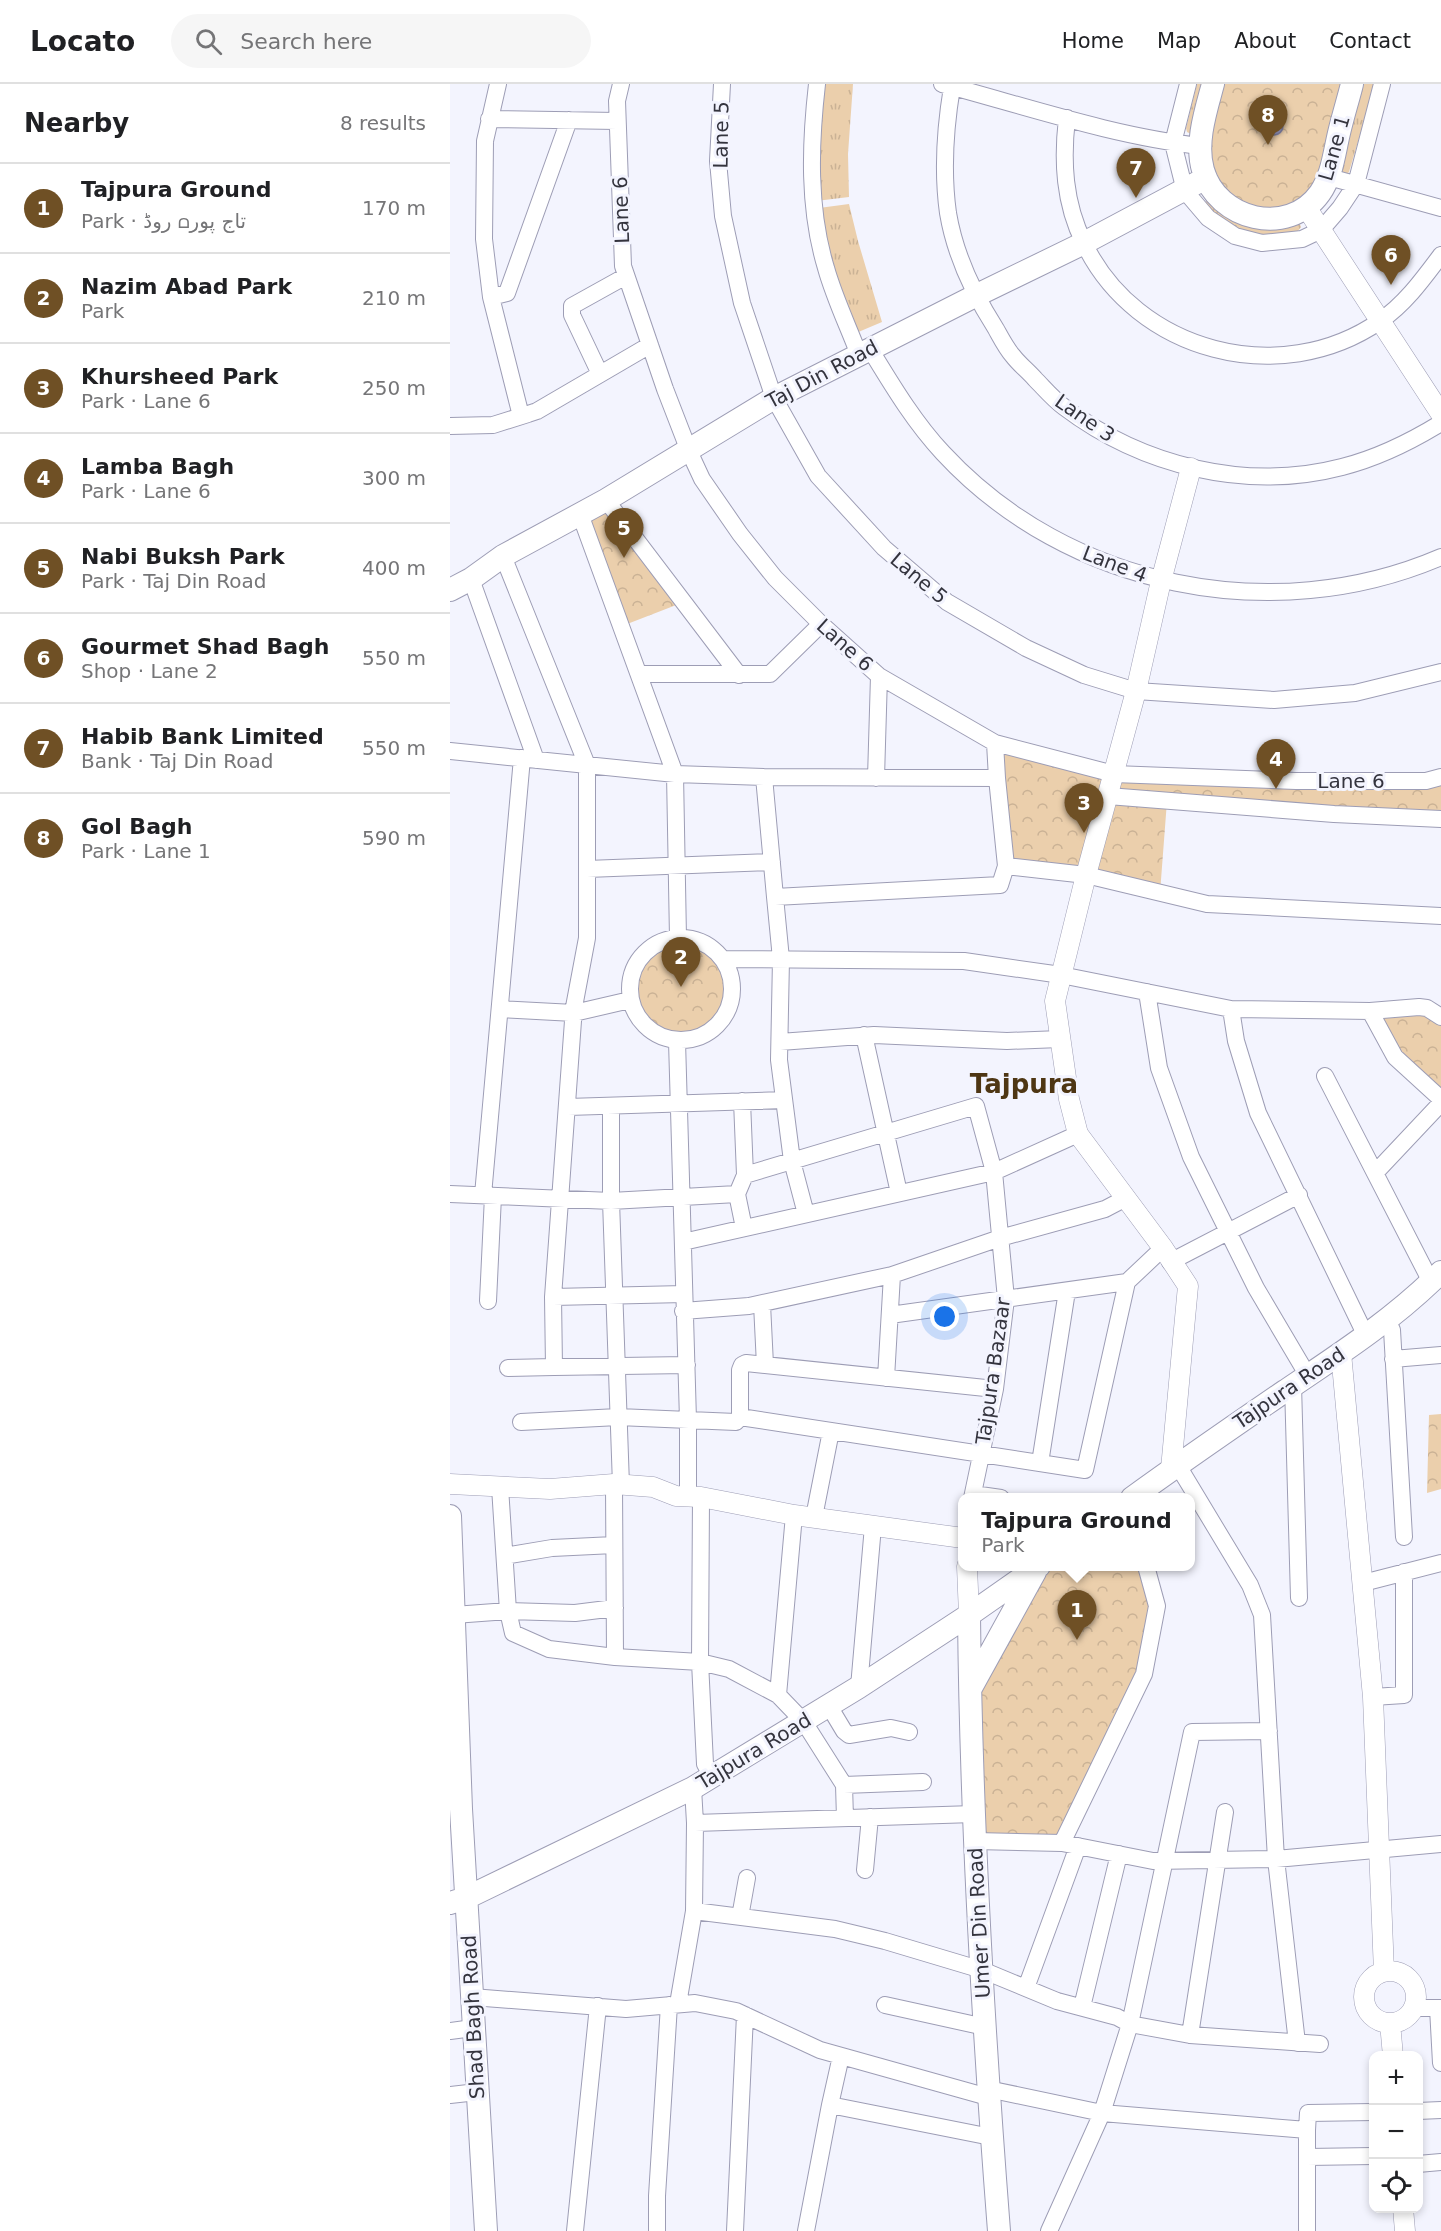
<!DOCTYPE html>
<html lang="en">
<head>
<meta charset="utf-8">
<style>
  body { margin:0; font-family:"DejaVu Sans",Cairo,sans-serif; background:#f6f6f6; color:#202124 }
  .controls { position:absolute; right:18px; bottom:18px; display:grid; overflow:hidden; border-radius:12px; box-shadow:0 3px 9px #0003 }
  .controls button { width:54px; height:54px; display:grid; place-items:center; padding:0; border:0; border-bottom:2px solid #e0e0e0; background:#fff; color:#202124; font:30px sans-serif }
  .you { position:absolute; left:495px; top:1233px; width:21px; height:21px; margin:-15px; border:4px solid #fff; border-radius:50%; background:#1a73e8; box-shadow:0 0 0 9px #1a73e833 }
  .badge { display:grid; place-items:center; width:39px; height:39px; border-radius:50%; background:#6f5025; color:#fff; font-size:20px; font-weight:700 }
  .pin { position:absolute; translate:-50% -50px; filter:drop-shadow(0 2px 3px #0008) }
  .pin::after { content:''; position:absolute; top:32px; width:21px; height:18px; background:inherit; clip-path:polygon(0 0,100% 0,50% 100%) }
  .popup { position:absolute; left:508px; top:1409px; width:237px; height:78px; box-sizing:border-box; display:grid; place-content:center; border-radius:12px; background:#fff; filter:drop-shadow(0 2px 4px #0005); font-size:20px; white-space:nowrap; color:#757577 }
  .popup b { font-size:22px; color:#202124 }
  .popup::after { content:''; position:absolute; left:50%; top:100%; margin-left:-12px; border:12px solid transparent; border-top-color:#fff }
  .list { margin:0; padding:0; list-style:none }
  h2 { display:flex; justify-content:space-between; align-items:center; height:78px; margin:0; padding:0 24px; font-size:26px }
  h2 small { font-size:20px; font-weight:400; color:#757577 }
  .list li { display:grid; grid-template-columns:39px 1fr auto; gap:18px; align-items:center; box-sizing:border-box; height:90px; padding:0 24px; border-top:2px solid #e0e0e0 }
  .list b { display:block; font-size:22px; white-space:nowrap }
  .list p { margin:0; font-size:20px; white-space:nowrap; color:#757577 }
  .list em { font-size:20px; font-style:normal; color:#757577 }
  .icon { flex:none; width:33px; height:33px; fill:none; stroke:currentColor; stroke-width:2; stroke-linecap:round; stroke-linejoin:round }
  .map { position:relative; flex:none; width:991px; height:2147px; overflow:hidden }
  header { display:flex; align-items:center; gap:36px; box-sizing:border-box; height:84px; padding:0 30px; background:#fff; border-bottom:2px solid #e0e0e0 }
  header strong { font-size:28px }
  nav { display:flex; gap:33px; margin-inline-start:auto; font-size:21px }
  .search { width:420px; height:54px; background:#f6f6f6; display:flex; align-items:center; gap:15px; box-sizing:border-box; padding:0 21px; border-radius:33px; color:#757577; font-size:22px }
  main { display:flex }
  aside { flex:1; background:#fff }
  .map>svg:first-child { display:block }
  .grass { fill:url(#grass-tufts) }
  .park { fill:url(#park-crowns) }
  .water { fill:#b7b7ea; stroke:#9090b6; stroke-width:1.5 }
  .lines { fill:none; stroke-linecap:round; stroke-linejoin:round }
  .minor-casing { stroke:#9d9db5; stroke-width:18 }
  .tertiary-casing { stroke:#9d9db5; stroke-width:21 }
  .secondary-casing { stroke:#9d9db5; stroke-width:24 }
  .minor { stroke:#fff; stroke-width:16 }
  .tertiary { stroke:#fff; stroke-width:20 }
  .secondary { stroke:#fff; stroke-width:22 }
  .labels { text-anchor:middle; stroke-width:6; stroke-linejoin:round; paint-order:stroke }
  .street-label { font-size:20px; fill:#34343e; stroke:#f3f4fe }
  .district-label { font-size:26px; font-weight:bold; fill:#4e3613; stroke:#f3f4fe }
</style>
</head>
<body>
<header>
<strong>Locato</strong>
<div class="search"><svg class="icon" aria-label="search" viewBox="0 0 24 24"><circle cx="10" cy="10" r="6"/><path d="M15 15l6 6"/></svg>Search here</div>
<nav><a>Home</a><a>Map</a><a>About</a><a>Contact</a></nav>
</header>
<main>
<aside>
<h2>Nearby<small>8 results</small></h2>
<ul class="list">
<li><span class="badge">1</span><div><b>Tajpura Ground</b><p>Park · تاج پورہ روڈ</p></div><em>170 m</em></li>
<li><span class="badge">2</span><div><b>Nazim Abad Park</b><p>Park</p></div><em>210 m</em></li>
<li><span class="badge">3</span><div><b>Khursheed Park</b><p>Park · Lane 6</p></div><em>250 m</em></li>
<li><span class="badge">4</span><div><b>Lamba Bagh</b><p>Park · Lane 6</p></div><em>300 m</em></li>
<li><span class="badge">5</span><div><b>Nabi Buksh Park</b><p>Park · Taj Din Road</p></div><em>400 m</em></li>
<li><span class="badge">6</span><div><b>Gourmet Shad Bagh</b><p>Shop · Lane 2</p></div><em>550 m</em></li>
<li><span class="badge">7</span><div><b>Habib Bank Limited</b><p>Bank · Taj Din Road</p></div><em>550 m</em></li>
<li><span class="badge">8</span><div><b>Gol Bagh</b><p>Park · Lane 1</p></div><em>590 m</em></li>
</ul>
</aside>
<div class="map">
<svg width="991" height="2147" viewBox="0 0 991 2147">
  <defs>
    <pattern id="grass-tufts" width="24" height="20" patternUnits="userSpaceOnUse" patternTransform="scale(1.5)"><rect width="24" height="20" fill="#ebcfac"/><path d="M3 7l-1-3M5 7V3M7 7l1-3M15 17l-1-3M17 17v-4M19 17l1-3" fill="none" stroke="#cab295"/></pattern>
    <pattern id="park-crowns" width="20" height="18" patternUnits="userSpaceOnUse" patternTransform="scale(1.5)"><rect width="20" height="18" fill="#ebcfac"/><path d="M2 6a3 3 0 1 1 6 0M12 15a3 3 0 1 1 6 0" fill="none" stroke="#cab295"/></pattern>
  </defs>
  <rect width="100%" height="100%" fill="#f3f4fe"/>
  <path class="grass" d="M 371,0 L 403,0 L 398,70 L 399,113 L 366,117 Z
    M 747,0 L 757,0 L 741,50 L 737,48 L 736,44 Z
    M 914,0 L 925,0 L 899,88 L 897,90 L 891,89 L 890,83 Z
    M 760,115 L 849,138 L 851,143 L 848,147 L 810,153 L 771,137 L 755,118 Z
    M 399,120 L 408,157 L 432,238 L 406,249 L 379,181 L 369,124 Z"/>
  <path class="park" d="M 772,0 L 897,0 L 868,98 L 843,121 L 821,126 L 786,118 L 756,79 Z
    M 156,416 L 234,518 L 172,542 L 130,430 Z
    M 545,659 L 664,690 L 991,693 L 991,734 L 717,717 L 710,809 L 556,782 Z
    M180 905a51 51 0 1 1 102 0a51 51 0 1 1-102 0Z
    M 969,923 L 991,933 L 991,1015 L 945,973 L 920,927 Z
    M 991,1330 L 991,1405 L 977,1409 L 979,1331 Z
    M 600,1483 L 696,1483 L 707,1522 L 694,1590 L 612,1759 L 525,1757 L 522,1606 Z"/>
  <path class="water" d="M815 42a9 9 0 1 1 18 0a9 9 0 1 1-18 0Z"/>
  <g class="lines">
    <defs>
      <path id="minor" d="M 48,0 L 35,57 L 34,155 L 41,213 L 70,328 L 78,330 L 87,327 L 200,261
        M 171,0 L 167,17 L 173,182 L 215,305 L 239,367 L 252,395 L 290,450 L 325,494 L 371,540 L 429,592 L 545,659 L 664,690 L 846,697 L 976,697 L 991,693
        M 272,0 L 268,77 L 273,132 L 292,219 L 324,314 L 368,392 L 434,464 L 497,518 L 576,564 L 634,591 L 686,607 L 824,616 L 905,609 L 991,588
        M 367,0 C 360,61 358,125 376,184 C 384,213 398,242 409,271
        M 492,0 C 575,22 666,53 751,62
        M 738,0 L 723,59 L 735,107 L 758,134 L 785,152 L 812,159 L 852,155 L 871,146 L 890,124 L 906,100 L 932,0
        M 502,3 C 495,45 492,86 498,129 C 505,171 523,209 546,245 C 551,254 556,264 563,272 C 569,280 578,287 585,295 C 594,304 603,315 614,323 C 692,382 796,408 892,383 C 928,374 960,358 991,339
        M 617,34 C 612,77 614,119 634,159 C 686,268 830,306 930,237 C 955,220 973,195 991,171
        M 39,35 L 167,37
        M 879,93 L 991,124
        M 41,213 L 57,209 L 119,36
        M 420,265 C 442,301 464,338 493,369 C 618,504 823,545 991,473
        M 150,290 L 122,231 L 122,222 L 176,192
        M 0,342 L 43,341 L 78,330
        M 156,416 L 289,591
        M 130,430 L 225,690 L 228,854
        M 53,472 L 137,681 L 137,854 L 124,923 L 103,1213 L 104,1283 L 237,1281
        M 21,495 L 86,676
        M 189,590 L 320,590 L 371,540
        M 0,667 L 225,690 L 314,693 L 547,694 L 545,659
        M 314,693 L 325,813 L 550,801 L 556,782 L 636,791 L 757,820 L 991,832
        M 426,694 L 429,592
        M 547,694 L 556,782
        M 658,712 L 884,730 L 991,735
        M 137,785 L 322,778
        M 325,813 L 331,875 L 329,976 L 342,1077 L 356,1130
        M180 905a51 51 0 1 1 102 0a51 51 0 1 1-102 0Z
        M 274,875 L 514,877 L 611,891 L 781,925 L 920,927 L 969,923 L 977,924 L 991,933
        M 697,908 L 709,984 L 741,1073 L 806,1204 L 858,1292
        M 50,925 L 124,929 L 180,916
        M 781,925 L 786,957 L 808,1029 L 916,1252
        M 920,927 L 945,973 L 991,1015
        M 414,951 L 449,1109
        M 227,957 L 238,1336 L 238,1412
        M 330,958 L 424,951 L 557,957 L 610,955
        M 875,992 L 981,1198
        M 292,1017 L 295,1091 L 287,1110 L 294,1144
        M 161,1022 L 161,1117 L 171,1401
        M 118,1023 L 334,1016
        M 926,1088 L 991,1019
        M 295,1091 L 526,1022 L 544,1088 L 556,1215 L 545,1305 L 522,1414
        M 0,1110 L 161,1117 L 287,1110
        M 33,1111 L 72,674
        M 233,1158 L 544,1088 L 628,1050
        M 720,1178 L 849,1111
        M 103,1213 L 234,1210
        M 38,1217 L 43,1112
        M 312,1220 L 315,1281
        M 233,1227 L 299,1222 L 442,1191 L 550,1154 L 655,1125 L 676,1114
        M 440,1231 L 677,1198
        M 937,1236 L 942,1246 L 954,1453
        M 943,1275 L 991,1271
        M 58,1284 L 104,1283
        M 436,1294 L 442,1191
        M 843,1301 L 849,1514
        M 290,1333 L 635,1386 L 677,1198 L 713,1164
        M 71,1338 L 168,1333 L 286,1338 L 290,1333 L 290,1286 L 292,1281 L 296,1279 L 545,1305
        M 590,1379 L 617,1207
        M 727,1380 L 800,1501 L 812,1531 L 826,1775 L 847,1959
        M 164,1400 L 165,1573
        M 50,1403 L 58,1527 L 63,1549 L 99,1565 L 165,1573 L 250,1578 L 279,1585 L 328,1611 L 354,1638 L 394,1701 L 395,1734
        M 523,1410 L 551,1414
        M 251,1413 L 250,1578 L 255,1680 L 262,1693
        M 364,1433 L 381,1347
        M 55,1472 L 102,1464 L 164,1461
        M 913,1499 L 991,1479
        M 4,1531 L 58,1527 L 125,1529 L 165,1524
        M 409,1603 L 423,1442
        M 328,1611 L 344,1431
        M 923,1613 L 954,1611 L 954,1488
        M 379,1622 L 394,1647 L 399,1651 L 441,1644 L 459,1648
        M 394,1701 L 473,1698
        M 243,1704 L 245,1739
        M 525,1757 L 612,1759 L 703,1777 L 826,1775 L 991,1760
        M 612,1759 L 694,1590 L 707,1522 L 696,1482
        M 415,1786 L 420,1733
        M 244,1827 L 385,1845 L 435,1857 L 532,1886 L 607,1917 L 667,1933 L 680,1940 L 740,1951 L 870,1960
        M 290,1833 L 297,1794
        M 576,1904 L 628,1762
        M 22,1913 L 176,1925 L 245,1919 L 286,1927 L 370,1966 L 538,2013
        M 228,1920 L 244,1827 L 245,1739 L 524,1730
        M 435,1921 L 535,1943
        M 632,1923 L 669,1770
        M 964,1924 L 991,1924
        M 988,1924 L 991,1979
        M 0,1947 L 23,1944
        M 740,1951 L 775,1728
        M 538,2005 L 652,2029 L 857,2046 L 858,2029 L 924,2028
        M 0,2011 L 27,2008
        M 380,2021 L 541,2053
        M 968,2027 L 991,2026
        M 857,2073 L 924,2072
        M 968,2080 L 991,2078
        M 125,2147 L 148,1922
        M 207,2147 L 207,2112 L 219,1921
        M 285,2147 L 295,1931
        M 356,2147 L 380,2021 L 391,1972
        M 599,2147 L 652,2029 L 680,1940 L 742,1648 L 819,1647
        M 857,2147 L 857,2046"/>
      <path id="tertiary" d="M 856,123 L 991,330
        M 891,1269 L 923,1613 L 934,1888
        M 721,1385 L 738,1202 L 713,1164 L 628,1050 L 619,1015 L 605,917 L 636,791 L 686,607 L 711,497 L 741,384
        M 0,1400 L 100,1405 L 164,1400 L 203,1403 L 226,1412 L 251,1413 L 344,1431 L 513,1454
        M 517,1482 L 519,1531
        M914 1913a26 26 0 1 1 52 0a26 26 0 1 1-52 0Z
        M 940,1939 L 943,1972
        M 953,2124 L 955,2147"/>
      <path id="secondary" d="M 763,0 C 756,26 745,59 753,86 C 767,136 838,154 870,109 C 882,92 884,70 889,49 C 893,32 898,16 902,0
        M 0,506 L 21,495 L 53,472 L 156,416 L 324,314 L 525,212 L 634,159 L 756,94
        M 682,1414 C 733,1377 784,1342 835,1307 C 890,1270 944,1235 991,1188
        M 0,1432 L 11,1725 L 36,2147
        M 519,1531 C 521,1737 533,1942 549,2147
        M 521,1604 L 585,1488
        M 0,1819 L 16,1814 L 243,1704 L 409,1603 L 519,1531 L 589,1482"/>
    </defs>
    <use href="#minor" class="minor-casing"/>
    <use href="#tertiary" class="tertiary-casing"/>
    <use href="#secondary" class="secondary-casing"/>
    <use href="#minor" class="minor"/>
    <use href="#tertiary" class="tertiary"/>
    <use href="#secondary" class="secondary"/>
  </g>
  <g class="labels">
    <g class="street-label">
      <text transform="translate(271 51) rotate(-89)" y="7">Lane 5</text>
      <text transform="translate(884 64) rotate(-74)" y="7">Lane 1</text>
      <text transform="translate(171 126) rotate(-92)" y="7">Lane 6</text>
      <text transform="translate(372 290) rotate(-28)" y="7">Taj Din Road</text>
      <text transform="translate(635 334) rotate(35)" y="7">Lane 3</text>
      <text transform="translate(665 480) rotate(21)" y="7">Lane 4</text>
      <text transform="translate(469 494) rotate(40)" y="7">Lane 5</text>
      <text transform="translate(395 561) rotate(42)" y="7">Lane 6</text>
      <text x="901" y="704">Lane 6</text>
      <text transform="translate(543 1287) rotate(-82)" y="7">Tajpura Bazaar</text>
      <text transform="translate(839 1304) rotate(-34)" y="7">Tajpura Road</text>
      <text transform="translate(304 1667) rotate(-31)" y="7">Tajpura Road</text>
      <text transform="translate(529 1839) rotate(-93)" y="7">Umer Din Road</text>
      <text transform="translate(23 1933) rotate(-93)" y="7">Shad Bagh Road</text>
    </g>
    <g class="district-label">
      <text x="574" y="1009">Tajpura</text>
    </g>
  </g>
</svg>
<div class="controls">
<button>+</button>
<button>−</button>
<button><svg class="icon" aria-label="locate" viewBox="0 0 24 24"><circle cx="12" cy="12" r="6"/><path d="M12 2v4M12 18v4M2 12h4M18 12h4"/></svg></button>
</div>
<div class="you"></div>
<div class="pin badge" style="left:627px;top:1556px">1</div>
<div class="popup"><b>Tajpura Ground</b>Park</div>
<div class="pin badge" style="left:231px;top:903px">2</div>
<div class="pin badge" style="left:634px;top:749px">3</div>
<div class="pin badge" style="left:826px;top:705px">4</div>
<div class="pin badge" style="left:174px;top:474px">5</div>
<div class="pin badge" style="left:941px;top:201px">6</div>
<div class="pin badge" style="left:686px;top:114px">7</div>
<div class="pin badge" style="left:818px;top:61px">8</div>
</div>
</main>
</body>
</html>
